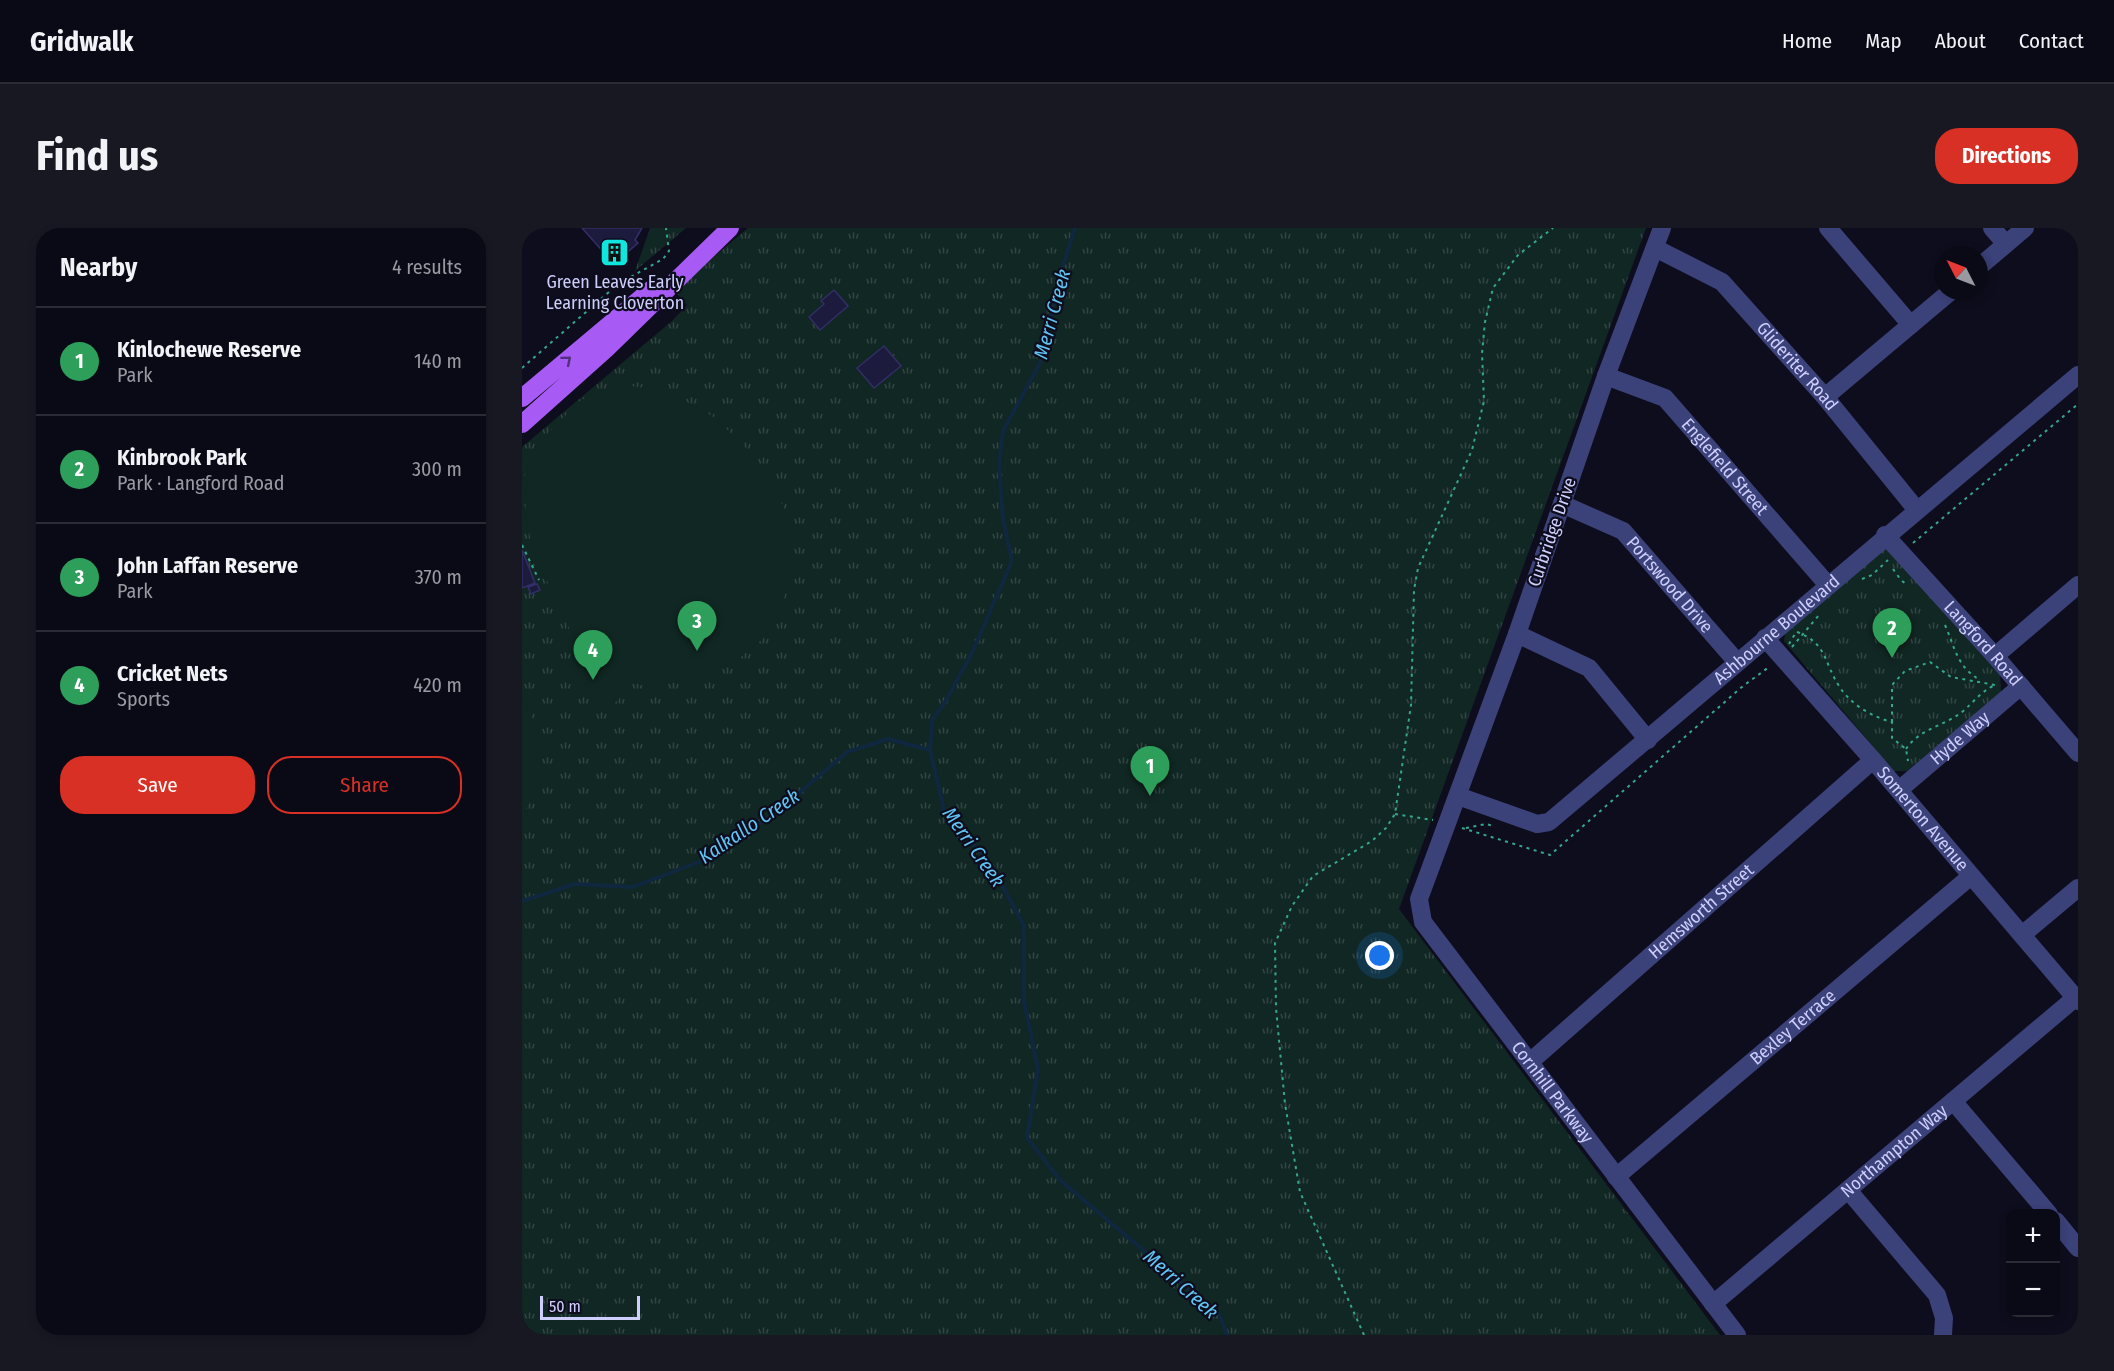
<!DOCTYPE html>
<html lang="en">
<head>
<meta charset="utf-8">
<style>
  body { margin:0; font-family:"Fira Sans Condensed",sans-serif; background:#181823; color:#f1f3f6 }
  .controls { position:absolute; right:18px; bottom:18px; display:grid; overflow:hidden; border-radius:12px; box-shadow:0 3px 9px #0003 }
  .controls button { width:54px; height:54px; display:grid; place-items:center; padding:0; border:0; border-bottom:2px solid #2a2b35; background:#0a0a16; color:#f1f3f6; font:30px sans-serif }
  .compass { position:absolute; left:1412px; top:18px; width:54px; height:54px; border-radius:50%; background:#0a0a16; box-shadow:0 3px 9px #0003; rotate:312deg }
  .scale { position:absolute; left:18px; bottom:15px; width:100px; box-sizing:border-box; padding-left:6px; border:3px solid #cdcefc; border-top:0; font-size:16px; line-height:21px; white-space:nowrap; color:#cdcefc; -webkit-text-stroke:4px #0e0d1d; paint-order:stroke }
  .you { position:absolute; left:858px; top:728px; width:21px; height:21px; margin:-15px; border:4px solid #fff; border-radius:50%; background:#1a73e8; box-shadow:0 0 0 9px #1a73e833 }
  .badge { display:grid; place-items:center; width:39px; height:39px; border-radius:50%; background:#d93025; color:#fff; font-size:20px; font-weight:700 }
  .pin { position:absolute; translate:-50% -50px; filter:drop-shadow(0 2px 3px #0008) }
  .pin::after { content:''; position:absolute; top:32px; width:21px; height:18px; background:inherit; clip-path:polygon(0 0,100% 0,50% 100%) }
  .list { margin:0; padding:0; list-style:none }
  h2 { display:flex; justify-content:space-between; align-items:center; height:78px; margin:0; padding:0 24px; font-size:26px }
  h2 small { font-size:20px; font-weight:400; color:#999aa1 }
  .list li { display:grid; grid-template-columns:39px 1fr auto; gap:18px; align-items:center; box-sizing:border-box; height:108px; padding:0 24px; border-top:2px solid #2a2b35 }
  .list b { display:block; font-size:22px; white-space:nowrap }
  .list p { margin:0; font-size:20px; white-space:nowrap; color:#999aa1 }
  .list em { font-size:20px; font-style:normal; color:#999aa1 }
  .actions { display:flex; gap:12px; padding:18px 24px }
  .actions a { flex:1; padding:14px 0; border:2px solid #d93025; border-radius:24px; text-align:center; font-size:21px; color:#d93025 }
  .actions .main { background:#d93025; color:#fff }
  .map { position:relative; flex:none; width:1556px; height:1107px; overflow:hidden; border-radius:24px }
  header { display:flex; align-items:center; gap:36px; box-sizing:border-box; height:84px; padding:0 30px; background:#0a0a16; border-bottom:2px solid #2a2b35 }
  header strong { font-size:28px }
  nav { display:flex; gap:33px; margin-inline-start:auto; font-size:21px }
  .intro { display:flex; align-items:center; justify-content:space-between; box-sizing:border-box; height:144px; padding:0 36px }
  h1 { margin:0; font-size:42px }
  .button { padding:15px 27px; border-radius:24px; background:#d93025; color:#fff; font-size:21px; font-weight:700 }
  main { display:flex; gap:36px; padding:0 36px }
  aside { flex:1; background:#0a0a16; border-radius:24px; box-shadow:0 3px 9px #0003 }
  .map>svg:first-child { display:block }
  .grass { fill:url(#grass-tufts) }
  .garden { fill:#112723 }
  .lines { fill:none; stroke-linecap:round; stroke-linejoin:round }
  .stream { stroke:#0f2840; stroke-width:4 }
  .building { fill:#1d1b3d; stroke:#322e67; stroke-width:1.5 }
  .path { stroke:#35a791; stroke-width:2; stroke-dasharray:3 4.5; stroke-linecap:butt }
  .minor { stroke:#3b4179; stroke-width:18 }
  .major { stroke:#a75bf4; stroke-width:18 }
  .oneway { stroke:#53307e }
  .labels { text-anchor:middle; stroke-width:4.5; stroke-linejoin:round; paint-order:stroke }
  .poi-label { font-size:18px; fill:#cdcefc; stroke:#0e0d1d }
  .street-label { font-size:18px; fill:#cdcefc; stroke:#0e0d1d }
  .water-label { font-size:20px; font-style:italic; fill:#62c4f4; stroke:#0e0d1d }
</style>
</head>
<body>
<header>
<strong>Gridwalk</strong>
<nav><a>Home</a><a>Map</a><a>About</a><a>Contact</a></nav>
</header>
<div class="intro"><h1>Find us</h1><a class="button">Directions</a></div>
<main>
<aside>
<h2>Nearby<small>4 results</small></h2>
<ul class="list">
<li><span class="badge" style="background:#2e9e5b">1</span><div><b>Kinlochewe Reserve</b><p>Park</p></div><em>140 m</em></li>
<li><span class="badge" style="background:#2e9e5b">2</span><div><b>Kinbrook Park</b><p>Park · Langford Road</p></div><em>300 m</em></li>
<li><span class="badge" style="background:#2e9e5b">3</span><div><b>John Laffan Reserve</b><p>Park</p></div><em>370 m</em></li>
<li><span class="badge" style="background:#2e9e5b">4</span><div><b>Cricket Nets</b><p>Sports</p></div><em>420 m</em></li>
</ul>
<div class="actions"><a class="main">Save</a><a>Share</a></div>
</aside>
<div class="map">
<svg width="1556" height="1107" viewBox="0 0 1556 1107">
  <defs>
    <pattern id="grass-tufts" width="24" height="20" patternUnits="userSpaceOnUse" patternTransform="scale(1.5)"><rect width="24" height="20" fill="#112723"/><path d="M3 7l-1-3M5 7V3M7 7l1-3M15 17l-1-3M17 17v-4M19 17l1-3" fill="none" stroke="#324544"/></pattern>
  </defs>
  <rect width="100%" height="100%" fill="#0e0d1d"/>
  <path class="grass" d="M 128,0 L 164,0 L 113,43 Z
    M 226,0 L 1124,0 L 877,681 L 1198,1107 L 0,1107 L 0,219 L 150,93 L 165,77 L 152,62 Z
    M 1358,319 L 1370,323 L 1478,447 L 1479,464 L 1385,543 L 1372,543 L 1262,413 L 1264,400 Z"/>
  <path class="garden" d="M 101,157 L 145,163 L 190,188 L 219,214 L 244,247 L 263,282 L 269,322 L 262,372 L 244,408 L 215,432 L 171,451 L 126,459 L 86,447 L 60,420 L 43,393 L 14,328 L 4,295 L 3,247 L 24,207 L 59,172 Z
    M 56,423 L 98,470 L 85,481 L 44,434 Z
    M 0,472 C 19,496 25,537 13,566 C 10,573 4,580 0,586 Z"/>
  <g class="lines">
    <path class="stream" d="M 553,0 L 538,47 L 518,135 L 481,203 L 477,237 L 481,291 L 490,333 L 450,425 L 422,476 L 410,492 L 408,522 L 422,582 L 470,638 L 502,698 L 502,773 L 516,841 L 505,910 L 539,953 L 697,1086 L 705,1107
      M 0,673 L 53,656 L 111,659 L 177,634 L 256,583 L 325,524 L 366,511 L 408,522"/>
  </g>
  <path class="building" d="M 60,0 L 120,0 L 113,12 L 116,15 L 92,36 Z
    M 312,62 L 326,78 L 298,102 L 287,89 L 302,76 L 299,73 Z
    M 362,118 L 379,138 L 352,160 L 335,140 Z
    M 0,322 L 13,355 L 0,360 Z
    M 15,356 L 18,362 L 9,366 L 6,359 Z"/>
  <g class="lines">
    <path class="path" d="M 0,140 L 96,56 L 141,31 L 147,23 L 144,0
      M 1391,315 L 1556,176
      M 0,317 L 17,352
      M 1371,341 L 1379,352 L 1385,357
      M 1340,351 L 1350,347 L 1366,332
      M 1423,397 C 1433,420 1435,439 1458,452
      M 1275,404 C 1305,415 1302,435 1317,458 C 1328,476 1350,489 1370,494 L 1370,510 L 1384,521 L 1386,533
      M 1267,416 L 1273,406
      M 1270,419 L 1297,387
      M 1370,494 L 1370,457 L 1383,443 L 1408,434 L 1429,449 L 1473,457
      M 1384,521 C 1397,501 1422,498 1440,484 C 1452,474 1458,464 1473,457
      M 873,586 L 911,592
      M 940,600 L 1028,627 L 1221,458 L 1247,439
      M 944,600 L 964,596 L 971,598
      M 842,1107 L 778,964 L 763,876 L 754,780 L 753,715 L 770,678 L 791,648 L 850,613 L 864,600 L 873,586 L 889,477 L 892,362 L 896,340 L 950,222 L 962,173 L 960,125 L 963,94 L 971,60 L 996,27 L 1031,0"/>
    <g class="minor">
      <path id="s1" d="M 1140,0 L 1084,148 L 995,406 L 897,671 L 901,694 L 1215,1107"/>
      <path d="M 1306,0 L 1389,97"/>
      <path d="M 1470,0 L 1484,16"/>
      <path id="s2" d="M 1133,20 L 1200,54 L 1303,169 L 1394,281"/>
      <path d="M 1457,39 L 1503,0"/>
      <path id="s3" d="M 1084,148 L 1143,170 L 1305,356"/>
      <path d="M 1303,169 L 1429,63"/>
      <path id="s4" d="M 1040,276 L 1101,303 L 1215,434"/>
      <path id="s5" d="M 1363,307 L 1473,428 L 1556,525"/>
      <path d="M 995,406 L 1067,440 L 1126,512"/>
      <path id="s6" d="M 1243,410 L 1351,532 L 1556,773"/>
      <path d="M 1473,428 L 1556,357"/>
      <path id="s7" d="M 1377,562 L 1499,458"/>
      <path id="s8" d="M 936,568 L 1015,596 L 1027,594 L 1556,147"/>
      <path d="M 1500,707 L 1556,660"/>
      <path id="s9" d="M 1008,834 L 1351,532"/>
      <path d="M 1431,873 L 1527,986"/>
      <path id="s10" d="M 1094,949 L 1449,648"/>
      <path d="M 1326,962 L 1415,1067 L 1422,1090 L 1421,1107"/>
      <path d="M 1534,993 L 1556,1020"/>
      <path id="s11" d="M 1191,1076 L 1553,770"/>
    </g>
    <path class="major" d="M 0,170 L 130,61
      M 0,196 L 84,121 L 208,0"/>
  </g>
  <defs><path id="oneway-chevron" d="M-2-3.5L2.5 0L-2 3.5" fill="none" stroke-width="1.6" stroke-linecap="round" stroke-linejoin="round" transform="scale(1.5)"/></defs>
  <use class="oneway" href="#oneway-chevron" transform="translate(45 132) rotate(-40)"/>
  <defs>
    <symbol id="building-square" viewBox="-11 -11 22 22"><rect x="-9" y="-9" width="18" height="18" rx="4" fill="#10e5de" stroke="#0e0d1d"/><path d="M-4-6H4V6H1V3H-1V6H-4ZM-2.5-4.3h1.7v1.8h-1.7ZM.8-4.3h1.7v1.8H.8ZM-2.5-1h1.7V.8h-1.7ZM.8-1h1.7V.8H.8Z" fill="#111"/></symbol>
  </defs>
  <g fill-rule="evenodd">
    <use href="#building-square" x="76" y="8" width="33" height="33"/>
  </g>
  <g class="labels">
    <g class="poi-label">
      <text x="93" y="60">Green Leaves Early<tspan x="93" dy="21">Learning Cloverton</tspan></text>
    </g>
    <g class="street-label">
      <text dy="6" stroke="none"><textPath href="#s2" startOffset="188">Glideriter Road</textPath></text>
      <text dy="6" stroke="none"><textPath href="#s3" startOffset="154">Englefield Street</textPath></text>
      <text transform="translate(1030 304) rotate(-71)" y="6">Curbridge Drive</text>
      <text dy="6" stroke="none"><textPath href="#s4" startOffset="138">Portswood Drive</textPath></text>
      <text dy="6" stroke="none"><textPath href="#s8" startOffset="394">Ashbourne Boulevard</textPath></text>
      <text dy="6" stroke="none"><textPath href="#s5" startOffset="146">Langford Road</textPath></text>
      <text dy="6" stroke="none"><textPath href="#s7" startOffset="80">Hyde Way</textPath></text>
      <text dy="6" stroke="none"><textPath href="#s6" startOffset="240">Somerton Avenue</textPath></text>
      <text dy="6" stroke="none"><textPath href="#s9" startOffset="228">Hemsworth Street</textPath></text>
      <text dy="6" stroke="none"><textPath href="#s10" startOffset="232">Bexley Terrace</textPath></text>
      <text dy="6" stroke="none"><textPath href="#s1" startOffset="951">Cornhill Parkway</textPath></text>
      <text dy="6" stroke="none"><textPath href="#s11" startOffset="237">Northampton Way</textPath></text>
    </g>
    <g class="water-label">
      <text transform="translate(530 86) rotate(-75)" y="7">Merri Creek</text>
      <text transform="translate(227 598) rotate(-34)" y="7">Kalkallo Creek</text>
      <text transform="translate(452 619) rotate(55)" y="7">Merri Creek</text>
      <text transform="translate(659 1056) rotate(42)" y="7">Merri Creek</text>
    </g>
  </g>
</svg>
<div class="controls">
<button>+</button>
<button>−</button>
</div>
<svg class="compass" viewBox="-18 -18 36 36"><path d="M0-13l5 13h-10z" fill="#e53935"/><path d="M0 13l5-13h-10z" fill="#999aa1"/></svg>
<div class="scale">50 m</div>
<div class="you"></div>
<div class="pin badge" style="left:628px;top:568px;background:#2e9e5b">1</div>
<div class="pin badge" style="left:1370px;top:430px;background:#2e9e5b">2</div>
<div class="pin badge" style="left:175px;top:423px;background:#2e9e5b">3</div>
<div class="pin badge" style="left:71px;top:452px;background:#2e9e5b">4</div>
</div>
</main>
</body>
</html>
